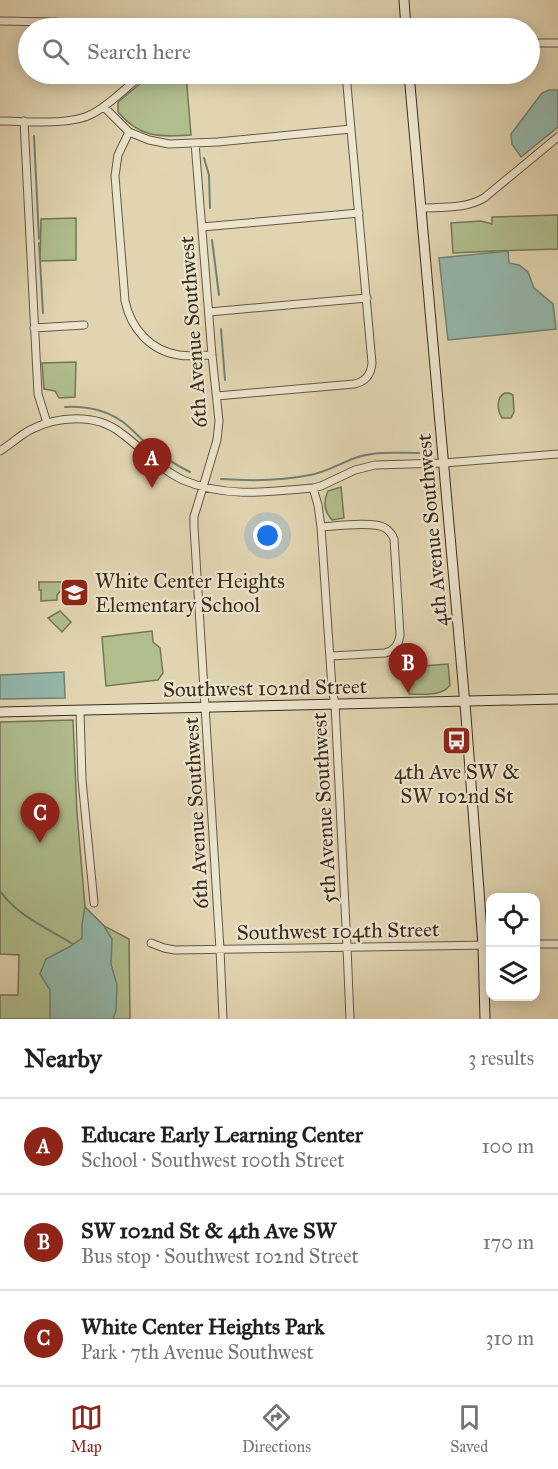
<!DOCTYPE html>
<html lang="en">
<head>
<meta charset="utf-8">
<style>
  body { margin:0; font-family:"IM FELL Great Primer",serif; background:#f2f2f2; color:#202124 }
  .controls { position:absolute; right:18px; bottom:18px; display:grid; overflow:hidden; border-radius:12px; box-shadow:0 3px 15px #0003 }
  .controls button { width:54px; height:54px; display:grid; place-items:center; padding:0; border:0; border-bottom:2px solid #e0e0e0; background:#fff; color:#202124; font:30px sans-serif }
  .you { position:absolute; left:268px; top:536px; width:21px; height:21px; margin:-15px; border:4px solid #fff; border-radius:50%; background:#1a73e8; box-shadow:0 0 0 9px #1a73e833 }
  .badge { display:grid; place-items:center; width:39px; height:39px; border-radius:50%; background:#8f2418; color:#fff; font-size:20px; font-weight:700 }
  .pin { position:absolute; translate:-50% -50px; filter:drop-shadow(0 2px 3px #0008) }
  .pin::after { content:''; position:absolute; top:32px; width:21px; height:18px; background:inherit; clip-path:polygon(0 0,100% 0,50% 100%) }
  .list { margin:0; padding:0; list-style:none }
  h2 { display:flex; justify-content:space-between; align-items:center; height:78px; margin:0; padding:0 24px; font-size:26px }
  h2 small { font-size:20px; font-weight:400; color:#757577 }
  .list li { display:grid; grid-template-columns:39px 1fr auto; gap:18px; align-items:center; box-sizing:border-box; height:96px; padding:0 24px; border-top:2px solid #e0e0e0 }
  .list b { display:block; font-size:22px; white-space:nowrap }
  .list p { margin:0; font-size:20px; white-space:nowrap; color:#757577 }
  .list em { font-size:20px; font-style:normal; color:#757577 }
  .icon { flex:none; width:33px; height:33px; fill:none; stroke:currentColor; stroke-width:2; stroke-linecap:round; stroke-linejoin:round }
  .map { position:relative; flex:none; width:558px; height:1019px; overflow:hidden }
  .search { position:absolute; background:#fff; box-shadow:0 3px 15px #0003; left:18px; right:18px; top:18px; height:66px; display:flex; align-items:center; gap:15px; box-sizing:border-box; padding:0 21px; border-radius:33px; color:#757577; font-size:22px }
  .sheet { height:366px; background:#fff }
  nav { display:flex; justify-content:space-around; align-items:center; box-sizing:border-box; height:84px; border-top:2px solid #e0e0e0; background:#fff; font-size:16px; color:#757577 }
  nav a { display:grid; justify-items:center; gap:3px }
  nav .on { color:#8f2418 }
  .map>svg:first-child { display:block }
  .green { fill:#b0be8e; stroke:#757656; stroke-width:1.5 }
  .water { fill:#94b9ad; stroke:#708174; stroke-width:1.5 }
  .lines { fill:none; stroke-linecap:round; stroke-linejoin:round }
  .stream { stroke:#708174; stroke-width:2 }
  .street-casing { stroke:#645744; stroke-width:9 }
  .secondary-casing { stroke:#3a2d1f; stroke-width:11 }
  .street { stroke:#ece4cc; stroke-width:7 }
  .secondary { stroke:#ece4cc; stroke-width:9 }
  .labels { text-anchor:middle; stroke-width:4.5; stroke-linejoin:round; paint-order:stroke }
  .street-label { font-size:21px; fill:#3a2d1f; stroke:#ece4cc }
  .poi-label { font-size:21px; fill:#3a2d1f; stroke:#ece4cc; text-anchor:start }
</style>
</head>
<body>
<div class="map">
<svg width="558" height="1019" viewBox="0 0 558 1019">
  <rect width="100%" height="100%" fill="#e1d5b1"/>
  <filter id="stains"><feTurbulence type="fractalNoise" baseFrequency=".00333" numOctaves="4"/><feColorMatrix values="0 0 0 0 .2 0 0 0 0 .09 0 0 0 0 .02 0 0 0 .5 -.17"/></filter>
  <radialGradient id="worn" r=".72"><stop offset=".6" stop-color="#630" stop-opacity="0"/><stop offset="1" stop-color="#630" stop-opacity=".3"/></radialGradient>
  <path class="green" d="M 152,74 L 186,74 L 191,135 C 159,137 140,138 118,112 L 118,102 Z
    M 558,215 L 558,249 L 494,251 L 453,253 L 451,223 L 481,221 L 492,224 L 492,217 Z
    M 76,218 L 76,260 L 40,261 L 41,219 Z
    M 76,362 L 75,397 L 59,398 L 55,391 L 44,389 L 42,363 Z
    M 505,393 L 509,393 L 513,395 L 514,412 L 511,418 L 502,418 C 497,410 496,397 505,393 Z
    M 341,487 L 344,518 L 332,520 C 324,511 323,501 328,491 Z
    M 39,582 L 62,582 L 63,588 L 57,595 L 57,600 L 41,601 L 41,590 L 39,590 Z
    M 60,611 L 71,622 L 62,632 L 48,618 Z
    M 152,631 L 153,642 L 160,648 L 163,673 L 158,680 L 106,686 L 102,637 Z
    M 448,664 L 450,685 C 442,697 422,694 409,694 L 408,667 Z
    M 73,720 L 77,813 L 85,907 L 104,926 L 129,939 L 130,1019 L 0,1019 L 0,995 L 18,995 L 19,955 L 0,954 L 0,722 Z"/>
  <path class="water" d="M 549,90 L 558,90 L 558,127 L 521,157 L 512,144 L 511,134 L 542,93 Z
    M 508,251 L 509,263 L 519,265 L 528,272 L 534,288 L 553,304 L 556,329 L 448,340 L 439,258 Z
    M 64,672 L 65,698 L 0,699 L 0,675 Z
    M 85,907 L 104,926 L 112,939 L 111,964 L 117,985 L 116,1010 L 113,1019 L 50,1019 L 50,990 L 40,974 L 46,959 L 69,947 L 82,938 L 82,924 Z"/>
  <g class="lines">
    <path class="stream" d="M 34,136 L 39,239
      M 204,158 L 209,175 L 210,208
      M 212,240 L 219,295
      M 39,243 L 43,313
      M 221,329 L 225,380
      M 65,407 C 85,406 106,410 123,422 C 131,428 139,437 147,444 C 160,455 174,464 190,472
      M 221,479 C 250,481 281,481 310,475 C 327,472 342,462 358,457 C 377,451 399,453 419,453
      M 0,891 C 19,917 47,928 73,944"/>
    <defs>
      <path id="street" d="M 0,21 L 56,22
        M 143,24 L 151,24 L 158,28
        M 539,43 L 558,43
        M 104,107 L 129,132 L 149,140 L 169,144 L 218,142 L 351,129
        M 0,121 C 25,121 70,126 92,114 C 111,104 126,87 143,74
        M 24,121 L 38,394 L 47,423
        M 129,132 L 118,155 L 115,176 L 125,301 C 131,329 151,351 179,355 C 190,357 201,355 212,355
        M 195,143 L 212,355 L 219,421 L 217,440 L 197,507 L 194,516 L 194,527 L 220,949 L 223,1019
        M 421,208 C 443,207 465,209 484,198 L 558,137
        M 202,227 L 359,213
        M 209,312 L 367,298
        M 34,328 L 84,325
        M 217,396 L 354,384 C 365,382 371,375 372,363 L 346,74
        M 0,451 C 10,445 19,436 30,430 C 57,416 96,413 121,433 C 142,448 159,469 183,480 C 224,498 270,492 313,488 L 321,486 L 355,470 L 375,465 L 444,463 L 558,454
        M 313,488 L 318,505 L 321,527 L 332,688 L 335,704 L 347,947 L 350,1019
        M 321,527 C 336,526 374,521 385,528 C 390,531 392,534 394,539 L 400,635 C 399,644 394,651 385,653 L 331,656
        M 80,710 L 82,780 L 94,903
        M 151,943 L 164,948 L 175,950 L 490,945
        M 536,944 L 558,944"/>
      <path id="secondary" d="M 404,0 L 406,28
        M 409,74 L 466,716 L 483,945 L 485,1019
        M 0,712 L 558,699"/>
    </defs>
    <use href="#street" class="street-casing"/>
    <use href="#secondary" class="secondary-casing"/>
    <use href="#street" class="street"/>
    <use href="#secondary" class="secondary"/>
  </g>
  <defs>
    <symbol id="school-square" viewBox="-11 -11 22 22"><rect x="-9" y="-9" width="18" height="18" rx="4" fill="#8f2418" stroke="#ece4cc"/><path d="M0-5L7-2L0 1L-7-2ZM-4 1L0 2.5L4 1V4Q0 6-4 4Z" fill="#fff"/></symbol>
    <symbol id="bus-square" viewBox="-11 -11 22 22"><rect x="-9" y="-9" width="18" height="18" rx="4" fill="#8f2418" stroke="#ece4cc"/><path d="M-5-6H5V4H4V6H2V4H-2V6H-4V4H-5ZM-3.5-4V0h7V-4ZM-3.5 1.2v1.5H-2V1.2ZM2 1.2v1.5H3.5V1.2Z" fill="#fff"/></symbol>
  </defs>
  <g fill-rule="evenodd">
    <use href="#school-square" x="58" y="576" width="33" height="33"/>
    <use href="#bus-square" x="440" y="724" width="33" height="33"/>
  </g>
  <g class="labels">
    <g class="street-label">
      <text transform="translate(193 332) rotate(-94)" y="7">6th Avenue Southwest</text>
      <text transform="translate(432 530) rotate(-95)" y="7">4th Avenue Southwest</text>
      <text transform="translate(265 688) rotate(-1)" y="7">Southwest 102nd Street</text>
      <text transform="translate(324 808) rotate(-93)" y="7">5th Avenue Southwest</text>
      <text transform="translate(196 813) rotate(-93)" y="7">6th Avenue Southwest</text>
      <text transform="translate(338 931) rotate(-1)" y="7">Southwest 104th Street</text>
    </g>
    <g class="poi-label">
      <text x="95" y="588">White Center Heights<tspan x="95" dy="24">Elementary School</tspan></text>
      <text x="457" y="779" text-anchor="middle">4th Ave SW &amp;<tspan x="457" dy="24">SW 102nd St</tspan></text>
    </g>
  </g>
  <rect width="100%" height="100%" filter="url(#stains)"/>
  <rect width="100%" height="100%" fill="url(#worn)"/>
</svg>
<div class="controls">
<button><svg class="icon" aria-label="locate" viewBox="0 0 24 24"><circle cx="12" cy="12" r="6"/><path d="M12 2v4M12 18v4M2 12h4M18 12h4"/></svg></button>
<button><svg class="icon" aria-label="layers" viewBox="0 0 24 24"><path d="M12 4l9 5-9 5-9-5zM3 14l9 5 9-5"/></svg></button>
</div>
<div class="you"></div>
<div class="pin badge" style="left:152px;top:488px">A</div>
<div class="pin badge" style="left:408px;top:693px">B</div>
<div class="pin badge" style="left:40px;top:843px">C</div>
<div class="search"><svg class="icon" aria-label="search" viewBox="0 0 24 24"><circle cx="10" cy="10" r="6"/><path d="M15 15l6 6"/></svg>Search here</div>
</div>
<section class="sheet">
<h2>Nearby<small>3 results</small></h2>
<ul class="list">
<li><span class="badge">A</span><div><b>Educare Early Learning Center</b><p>School · Southwest 100th Street</p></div><em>100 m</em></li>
<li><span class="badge">B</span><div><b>SW 102nd St &amp; 4th Ave SW</b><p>Bus stop · Southwest 102nd Street</p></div><em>170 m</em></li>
<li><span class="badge">C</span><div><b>White Center Heights Park</b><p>Park · 7th Avenue Southwest</p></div><em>310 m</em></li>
</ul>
</section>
<nav>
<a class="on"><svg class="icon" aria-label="map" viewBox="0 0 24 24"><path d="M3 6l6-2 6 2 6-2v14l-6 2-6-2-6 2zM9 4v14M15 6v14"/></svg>Map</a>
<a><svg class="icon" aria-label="directions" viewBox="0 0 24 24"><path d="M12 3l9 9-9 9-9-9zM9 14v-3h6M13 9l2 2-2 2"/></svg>Directions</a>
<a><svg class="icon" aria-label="saved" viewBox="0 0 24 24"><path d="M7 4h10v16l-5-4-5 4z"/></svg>Saved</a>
</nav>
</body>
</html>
